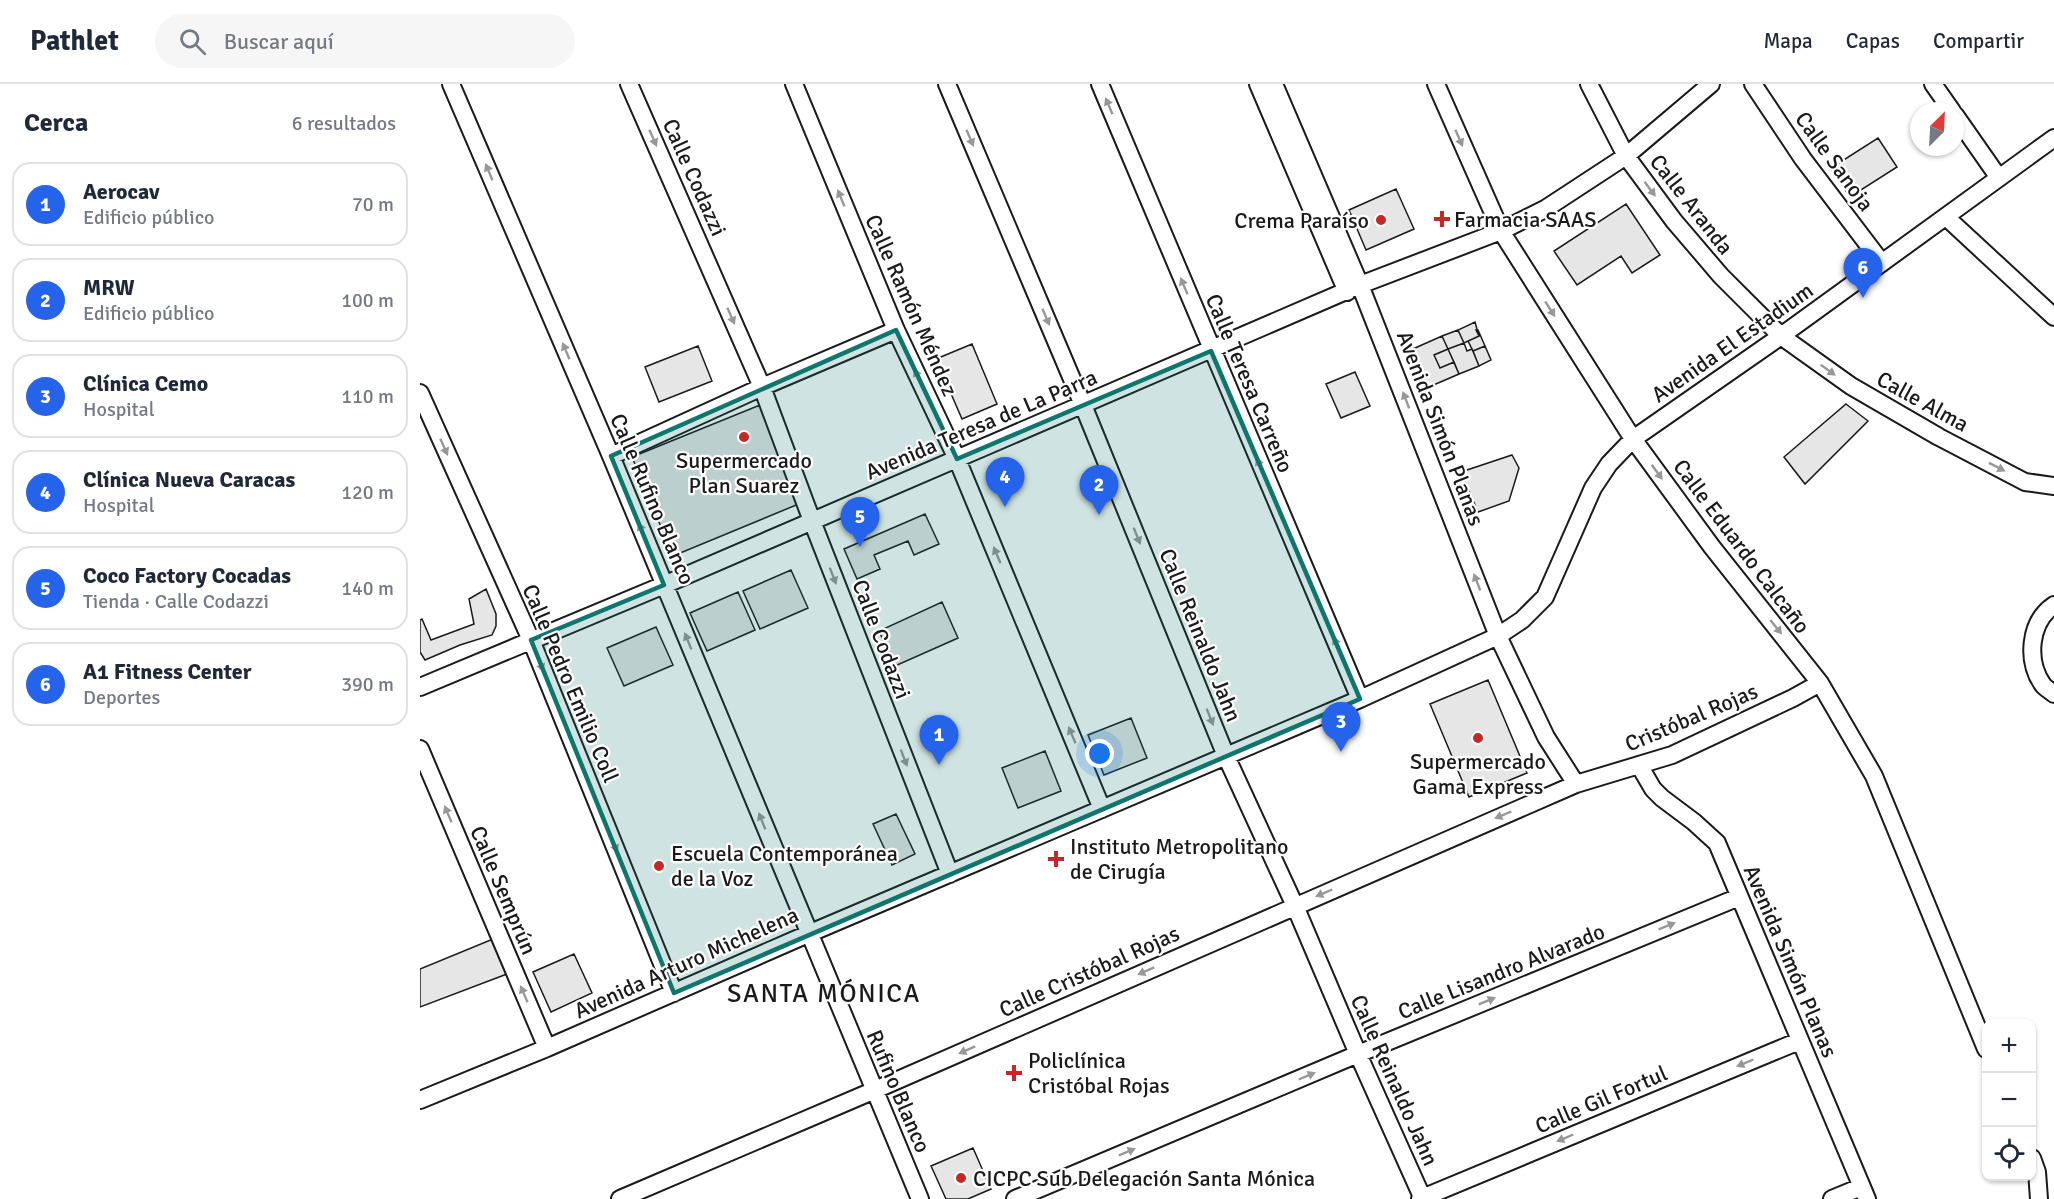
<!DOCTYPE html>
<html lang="es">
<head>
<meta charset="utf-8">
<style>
  body { margin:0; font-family:Signika,sans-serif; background:#f6f6f7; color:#1f2937 }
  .controls { position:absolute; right:18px; bottom:18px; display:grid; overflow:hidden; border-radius:12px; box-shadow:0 2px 4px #0004 }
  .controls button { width:54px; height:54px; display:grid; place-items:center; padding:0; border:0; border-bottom:2px solid #e0e1e3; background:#fff; color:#1f2937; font:30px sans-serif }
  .compass { position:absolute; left:1490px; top:18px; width:54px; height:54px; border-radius:50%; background:#fff; box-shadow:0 2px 4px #0004; rotate:24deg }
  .you { position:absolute; left:680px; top:670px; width:21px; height:21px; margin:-15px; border:4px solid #fff; border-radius:50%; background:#1a73e8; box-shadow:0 0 0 9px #1a73e833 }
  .badge { display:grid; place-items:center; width:39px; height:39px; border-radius:50%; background:#2563eb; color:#fff; font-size:20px; font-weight:700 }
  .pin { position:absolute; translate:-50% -50px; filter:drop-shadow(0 2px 3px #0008) }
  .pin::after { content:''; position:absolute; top:32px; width:21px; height:18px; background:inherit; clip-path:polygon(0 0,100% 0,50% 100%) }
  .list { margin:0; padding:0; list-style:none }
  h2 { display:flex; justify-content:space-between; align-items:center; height:78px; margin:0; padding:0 24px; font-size:26px }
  h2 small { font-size:20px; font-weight:400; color:#747a83 }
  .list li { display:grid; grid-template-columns:39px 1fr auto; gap:18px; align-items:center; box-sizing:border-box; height:84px; margin:0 12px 12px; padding:0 12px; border:2px solid #e0e1e3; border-radius:18px }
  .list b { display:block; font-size:22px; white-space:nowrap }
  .list p { margin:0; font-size:20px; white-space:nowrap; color:#747a83 }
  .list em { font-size:20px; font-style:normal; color:#747a83 }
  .icon { flex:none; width:33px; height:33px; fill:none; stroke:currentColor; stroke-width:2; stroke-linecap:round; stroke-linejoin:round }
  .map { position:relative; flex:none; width:1634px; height:1115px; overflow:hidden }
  header { display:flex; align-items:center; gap:36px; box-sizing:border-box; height:84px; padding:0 30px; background:#fff; border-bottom:2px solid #e0e1e3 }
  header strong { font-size:28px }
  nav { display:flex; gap:33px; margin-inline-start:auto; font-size:21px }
  .search { width:420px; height:54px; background:#f6f6f7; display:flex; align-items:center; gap:15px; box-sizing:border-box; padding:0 21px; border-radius:33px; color:#747a83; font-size:22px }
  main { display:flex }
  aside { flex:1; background:#fff }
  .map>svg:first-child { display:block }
  .building { fill:#e6e6e6; stroke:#1a1a1a; stroke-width:1.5 }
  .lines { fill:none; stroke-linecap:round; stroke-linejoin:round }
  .minor-casing { stroke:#1a1a1a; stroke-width:20 }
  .minor { stroke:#fff; stroke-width:16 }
  .oneway { fill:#989898 }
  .marked { fill:#0f766e; fill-opacity:0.2; stroke:#0f766e; stroke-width:4.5; stroke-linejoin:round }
  .poi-dot { fill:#c62828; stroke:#fff; stroke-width:2 }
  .labels { text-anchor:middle; stroke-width:4.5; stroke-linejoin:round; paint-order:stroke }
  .street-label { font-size:22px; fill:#1a1a1a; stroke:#fff }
  .poi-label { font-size:22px; fill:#1a1a1a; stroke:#fff; text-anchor:start }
  .quarter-label { font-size:26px; letter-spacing:1.5px; fill:#1a1a1a; stroke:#fff }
</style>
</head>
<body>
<header>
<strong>Pathlet</strong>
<div class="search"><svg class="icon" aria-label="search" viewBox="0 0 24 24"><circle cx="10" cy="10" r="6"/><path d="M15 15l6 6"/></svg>Buscar aquí</div>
<nav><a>Mapa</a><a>Capas</a><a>Compartir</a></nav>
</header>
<main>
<aside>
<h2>Cerca<small>6 resultados</small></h2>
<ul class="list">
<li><span class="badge">1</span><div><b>Aerocav</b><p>Edificio público</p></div><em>70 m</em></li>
<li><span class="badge">2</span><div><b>MRW</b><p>Edificio público</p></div><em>100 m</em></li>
<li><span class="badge">3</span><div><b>Clínica Cemo</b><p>Hospital</p></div><em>110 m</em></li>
<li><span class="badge">4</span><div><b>Clínica Nueva Caracas</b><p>Hospital</p></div><em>120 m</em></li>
<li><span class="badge">5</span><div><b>Coco Factory Cocadas</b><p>Tienda · Calle Codazzi</p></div><em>140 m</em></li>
<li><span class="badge">6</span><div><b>A1 Fitness Center</b><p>Deportes</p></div><em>390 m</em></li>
</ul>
</aside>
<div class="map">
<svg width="1634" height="1115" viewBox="0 0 1634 1115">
  <rect width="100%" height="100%" fill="#fff"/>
  <path class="building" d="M 1458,54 L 1477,83 L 1430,113 L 1411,84 Z
    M 976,105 L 994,145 L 946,166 L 929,126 Z
    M 1206,120 L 1240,171 L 1212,189 L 1201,172 L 1157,201 L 1134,167 Z
    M 1055,238 L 1059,252 L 1044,259 L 1038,246 Z
    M 1038,246 L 1044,259 L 1028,265 L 1022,252 Z
    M 1056,246 L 1058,246 L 1065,262 L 1053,267 L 1048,257 L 1059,252 Z
    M 1022,252 L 1028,265 L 1014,271 L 1020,284 L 1034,278 L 1039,290 L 1002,306 L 986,268 Z
    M 1044,259 L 1047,267 L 1052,265 L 1059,282 L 1039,290 L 1028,265 Z
    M 552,260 L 577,320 L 542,335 L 516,275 Z
    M 278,262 L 292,297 L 239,318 L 225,283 Z
    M 1065,262 L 1071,276 L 1059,282 L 1053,267 Z
    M 1028,265 L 1034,278 L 1020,284 L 1014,271 Z
    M 935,288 L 950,322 L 921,334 L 906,300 Z
    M 1426,320 L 1448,337 L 1385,400 L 1364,373 Z
    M 340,321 L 381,419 L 253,472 L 212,373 Z
    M 1092,371 L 1099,384 L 1089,417 L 1058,428 L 1041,388 Z
    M 505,430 L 519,460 L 494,471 L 488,457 L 454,471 L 460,485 L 437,495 L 424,465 Z
    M 371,486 L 388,524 L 340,545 L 323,507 Z
    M 66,505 L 76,530 L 76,542 L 72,551 L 40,561 L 5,576 L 0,568 L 0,536 L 2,535 L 11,556 L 54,540 L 49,515 Z
    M 318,508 L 335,546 L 287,567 L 270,529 Z
    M 522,518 L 538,554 L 475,582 L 459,547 Z
    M 236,543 L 253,581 L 204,602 L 187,564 Z
    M 1068,596 L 1107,689 L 1049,713 L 1010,620 Z
    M 711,634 L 727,674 L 684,691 L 668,651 Z
    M 625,667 L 641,707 L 598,724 L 582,684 Z
    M 476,730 L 495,770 L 472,781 L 453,740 Z
    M 73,855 L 87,890 L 0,923 L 0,885 Z
    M 154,870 L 172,909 L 131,928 L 113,888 Z
    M 553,1064 L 571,1105 L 548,1115 L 526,1115 L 511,1082 Z"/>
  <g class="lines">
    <defs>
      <path id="minor" d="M 31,0 L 191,372 L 500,1115
        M 209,0 L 342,303 L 392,437 L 530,790
        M 374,0 L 476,246 L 537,375 L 682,725
        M 527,0 L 663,321 L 806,672 L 875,822 L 938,970 L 1003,1115
        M 680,0 L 940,615
        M 838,0 L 927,208
        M 854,0 L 940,201 L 1078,552 L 1126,653 L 1156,700
        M 1016,0 L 1081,147 L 1213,355 L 1292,463 L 1400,599 L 1454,692 L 1566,965
        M 1169,0 L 1206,72 L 1254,137 L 1301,192 L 1361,252 L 1431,302 L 1519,353 L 1605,398 L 1634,402
        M 1333,0 L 1383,75 L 1462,179
        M 1513,0 L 1532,27
        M 1535,31 L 1579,94
        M 1526,133 L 1634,233
        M 0,309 L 111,556 L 254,909
        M 191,372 L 342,303 L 476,246
        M 1634,521 C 1609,538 1606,577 1623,601 C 1625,604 1631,607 1634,610
        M 0,603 L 244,501 L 940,201 L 1081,147 L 1125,125 L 1206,72 L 1291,0
        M 0,665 L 127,964
        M 1219,681 L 1233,705 L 1242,714 L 1274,738 L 1297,759 L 1447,1115
        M 0,1016 L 127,964 L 388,850 L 940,615 L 1078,552 L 1102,536 L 1125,513 L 1173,404 L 1189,380 L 1213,355 L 1361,252 L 1634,54
        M 1612,1074 L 1617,1088 L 1619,1115
        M 200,1115 L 455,1006 L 1156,700 L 1252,671 L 1373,614 L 1400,599
        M 595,1115 L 938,970 L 1319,813
        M 1000,1115 L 1379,957
        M 1412,1115 L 1441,1103"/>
    </defs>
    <use href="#minor" class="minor-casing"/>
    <use href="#minor" class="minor"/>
  </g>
  <defs><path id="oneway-solid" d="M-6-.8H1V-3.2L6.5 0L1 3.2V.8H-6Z" transform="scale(1.5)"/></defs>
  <g class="oneway">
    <use href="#oneway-solid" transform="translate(689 22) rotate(-113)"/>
    <use href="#oneway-solid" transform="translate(233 54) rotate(66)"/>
    <use href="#oneway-solid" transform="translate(550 54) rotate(67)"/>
    <use href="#oneway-solid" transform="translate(1039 54) rotate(66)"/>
    <use href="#oneway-solid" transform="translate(69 88) rotate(-113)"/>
    <use href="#oneway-solid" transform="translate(1230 105) rotate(53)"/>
    <use href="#oneway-solid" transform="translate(421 114) rotate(-112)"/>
    <use href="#oneway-solid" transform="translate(764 202) rotate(-113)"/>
    <use href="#oneway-solid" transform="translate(1130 225) rotate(57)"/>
    <use href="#oneway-solid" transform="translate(311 232) rotate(66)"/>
    <use href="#oneway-solid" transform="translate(626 233) rotate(67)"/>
    <use href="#oneway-solid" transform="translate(146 267) rotate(-113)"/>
    <use href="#oneway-solid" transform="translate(1408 286) rotate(36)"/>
    <use href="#oneway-solid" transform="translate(498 293) rotate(-115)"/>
    <use href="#oneway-solid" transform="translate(986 316) rotate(-111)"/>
    <use href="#oneway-solid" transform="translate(24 363) rotate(66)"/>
    <use href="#oneway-solid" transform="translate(840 382) rotate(-113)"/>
    <use href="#oneway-solid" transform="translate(1577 383) rotate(27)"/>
    <use href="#oneway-solid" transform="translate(1237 388) rotate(54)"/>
    <use href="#oneway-solid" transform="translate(222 447) rotate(-113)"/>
    <use href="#oneway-solid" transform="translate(717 452) rotate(68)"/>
    <use href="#oneway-solid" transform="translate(577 471) rotate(-113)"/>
    <use href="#oneway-solid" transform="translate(413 492) rotate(69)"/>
    <use href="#oneway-solid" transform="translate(1057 498) rotate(-111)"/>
    <use href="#oneway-solid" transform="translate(1356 543) rotate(51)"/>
    <use href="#oneway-solid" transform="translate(268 557) rotate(-112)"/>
    <use href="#oneway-solid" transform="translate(917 561) rotate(-113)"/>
    <use href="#oneway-solid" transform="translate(120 579) rotate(68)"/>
    <use href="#oneway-solid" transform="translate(790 633) rotate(68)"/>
    <use href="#oneway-solid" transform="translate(652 651) rotate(-113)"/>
    <use href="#oneway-solid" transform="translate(484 674) rotate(69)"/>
    <use href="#oneway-solid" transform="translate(28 730) rotate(-113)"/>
    <use href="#oneway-solid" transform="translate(1083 731) rotate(157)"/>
    <use href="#oneway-solid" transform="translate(342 737) rotate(-112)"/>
    <use href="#oneway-solid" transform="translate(194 760) rotate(68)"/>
    <use href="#oneway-solid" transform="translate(904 809) rotate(157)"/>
    <use href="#oneway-solid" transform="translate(1247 842) rotate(-22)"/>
    <use href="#oneway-solid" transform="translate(726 887) rotate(156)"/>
    <use href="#oneway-solid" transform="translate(104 910) rotate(-113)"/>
    <use href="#oneway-solid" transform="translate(1067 917) rotate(-22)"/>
    <use href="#oneway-solid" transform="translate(547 966) rotate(156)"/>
    <use href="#oneway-solid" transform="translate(1325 979) rotate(157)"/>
    <use href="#oneway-solid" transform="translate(887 992) rotate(-23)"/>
    <use href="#oneway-solid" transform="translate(1145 1054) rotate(157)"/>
    <use href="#oneway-solid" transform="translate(707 1068) rotate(-23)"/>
  </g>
  <path class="marked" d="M 476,246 L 537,375 L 791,267 L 940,615 L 254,909 L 111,556 L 244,501 L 191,372 Z"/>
  <g class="poi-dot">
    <path d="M1019 126h6v6h6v6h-6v6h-6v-6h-6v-6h6z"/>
    <circle cx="961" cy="136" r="6"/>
    <circle cx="324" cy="353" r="6"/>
    <circle cx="1058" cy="654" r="6"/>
    <path d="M633 766h6v6h6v6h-6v6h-6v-6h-6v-6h6z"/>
    <circle cx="239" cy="782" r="6"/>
    <path d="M591 980h6v6h6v6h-6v6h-6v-6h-6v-6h6z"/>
    <circle cx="541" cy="1094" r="6"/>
  </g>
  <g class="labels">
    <g class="street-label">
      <text transform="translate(1415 77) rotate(54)" y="8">Calle Sanoja</text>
      <text transform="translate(275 93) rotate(66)" y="8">Calle Codazzi</text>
      <text transform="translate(1272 120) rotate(52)" y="8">Calle Aranda</text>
      <text transform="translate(492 221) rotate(66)" y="8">Calle Ramón Méndez</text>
      <text transform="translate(1312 258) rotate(-35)" y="8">Avenida El Estadium</text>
      <text transform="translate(830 299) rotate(67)" y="8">Calle Teresa Carreño</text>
      <text transform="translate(1503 317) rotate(29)" y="8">Calle Alma</text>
      <text transform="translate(561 340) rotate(-23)" y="8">Avenida Teresa de La Parra</text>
      <text transform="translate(1021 344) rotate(69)" y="8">Avenida Simón Planas</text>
      <text transform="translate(233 415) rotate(67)" y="8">Calle Rufino Blanco</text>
      <text transform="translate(1322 462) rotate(53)" y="8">Calle Eduardo Calcaño</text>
      <text transform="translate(781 551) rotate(68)" y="8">Calle Reinaldo Jahn</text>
      <text transform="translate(462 555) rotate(69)" y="8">Calle Codazzi</text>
      <text transform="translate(151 599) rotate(67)" y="8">Calle Pedro Emilio Coll</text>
      <text transform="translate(1271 633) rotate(-23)" y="8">Cristóbal Rojas</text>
      <text transform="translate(84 806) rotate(67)" y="8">Calle Semprún</text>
      <text transform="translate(1371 877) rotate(67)" y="8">Avenida Simón Planas</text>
      <text transform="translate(266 878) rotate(-24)" y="8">Avenida Arturo Michelena</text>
      <text transform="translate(669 887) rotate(-24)" y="8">Calle Cristóbal Rojas</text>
      <text transform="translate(1081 887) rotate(-22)" y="8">Calle Lisandro Alvarado</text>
      <text transform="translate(975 996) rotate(66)" y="8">Calle Reinaldo Jahn</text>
      <text transform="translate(479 1007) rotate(67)" y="8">Rufino Blanco</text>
      <text transform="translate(1181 1015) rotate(-23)" y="8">Calle Gil Fortul</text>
    </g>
    <g class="poi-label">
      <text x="1034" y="143">Farmacia SAAS</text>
      <text x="949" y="144" text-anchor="end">Crema Paraíso</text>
      <text x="324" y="384" text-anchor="middle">Supermercado<tspan x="324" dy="25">Plan Suarez</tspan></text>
      <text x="1058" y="685" text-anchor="middle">Supermercado<tspan x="1058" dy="25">Gama Express</tspan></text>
      <text x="650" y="770">Instituto Metropolitano<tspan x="650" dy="25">de Cirugía</tspan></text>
      <text x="251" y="777">Escuela Contemporánea<tspan x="251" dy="25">de la Voz</tspan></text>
      <text x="608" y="984">Policlínica<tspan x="608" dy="25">Cristóbal Rojas</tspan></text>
      <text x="553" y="1102">CICPC Sub Delegación Santa Mónica</text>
    </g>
    <g class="quarter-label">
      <text x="404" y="918">SANTA MÓNICA</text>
    </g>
  </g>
</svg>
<div class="controls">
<button>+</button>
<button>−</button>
<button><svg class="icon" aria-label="locate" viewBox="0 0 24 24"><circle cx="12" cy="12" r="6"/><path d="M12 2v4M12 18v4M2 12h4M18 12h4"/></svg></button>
</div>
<svg class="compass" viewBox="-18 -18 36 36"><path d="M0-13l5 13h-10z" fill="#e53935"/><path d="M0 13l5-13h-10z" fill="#747a83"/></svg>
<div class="you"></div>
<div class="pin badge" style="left:519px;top:681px">1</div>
<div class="pin badge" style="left:679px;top:431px">2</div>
<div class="pin badge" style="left:921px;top:668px">3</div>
<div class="pin badge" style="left:585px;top:423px">4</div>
<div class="pin badge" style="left:440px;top:463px">5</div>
<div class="pin badge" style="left:1443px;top:214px">6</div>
</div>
</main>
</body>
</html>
